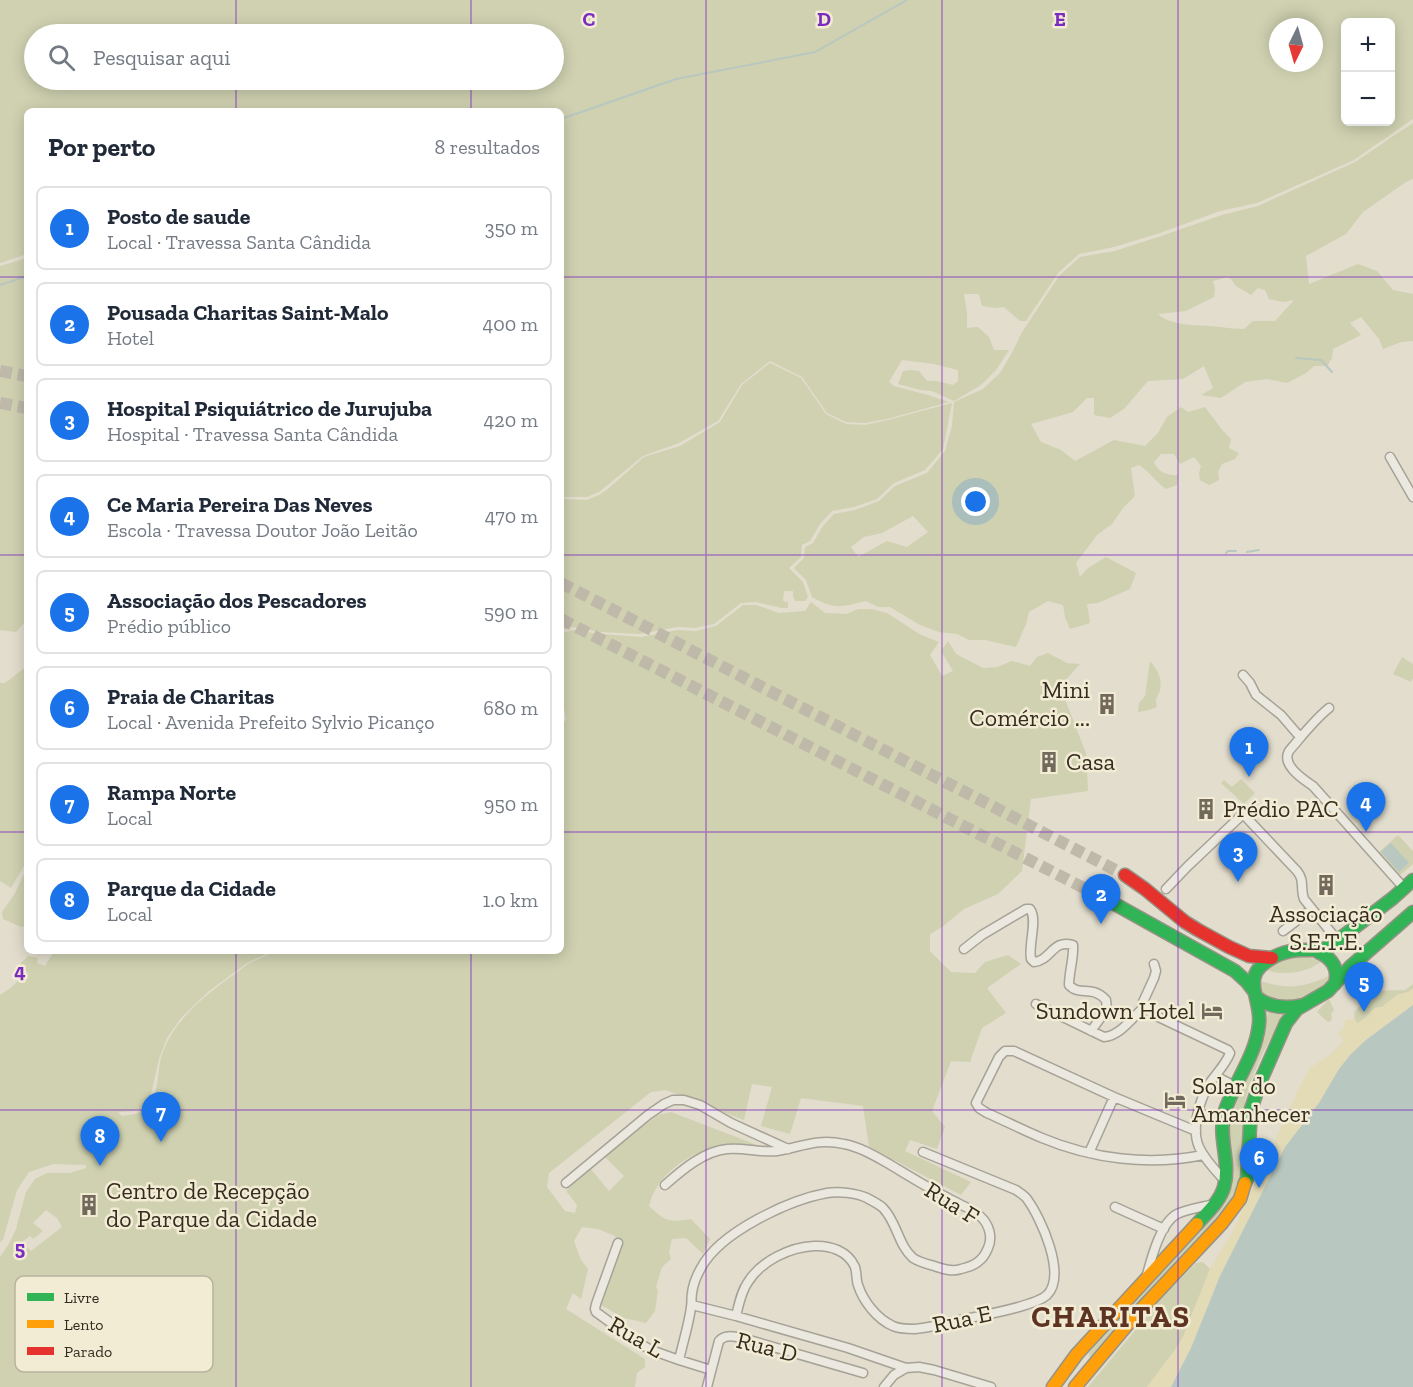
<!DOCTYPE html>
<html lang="pt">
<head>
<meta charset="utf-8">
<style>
  body { margin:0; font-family:"Zilla Slab",serif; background:#f6f6f7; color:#1f2937 }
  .controls { position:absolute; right:18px; top:18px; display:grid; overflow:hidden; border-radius:9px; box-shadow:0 3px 15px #0003 }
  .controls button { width:54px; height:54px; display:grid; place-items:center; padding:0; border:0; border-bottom:2px solid #e0e1e3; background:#fff; color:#1f2937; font:30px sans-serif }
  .compass { position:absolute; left:1269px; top:18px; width:54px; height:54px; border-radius:50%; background:#fff; box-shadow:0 3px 15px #0003; rotate:185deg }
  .you { position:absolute; left:976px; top:502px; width:21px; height:21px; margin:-15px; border:4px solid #fff; border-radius:50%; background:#1a73e8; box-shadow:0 0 0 9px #1a73e833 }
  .badge { display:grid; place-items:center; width:39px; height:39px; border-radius:50%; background:#1a73e8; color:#fff; font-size:20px; font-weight:700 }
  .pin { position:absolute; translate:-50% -50px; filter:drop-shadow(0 2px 3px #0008) }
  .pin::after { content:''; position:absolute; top:32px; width:21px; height:18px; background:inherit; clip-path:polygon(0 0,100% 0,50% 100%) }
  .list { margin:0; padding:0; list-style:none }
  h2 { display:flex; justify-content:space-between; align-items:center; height:78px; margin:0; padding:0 24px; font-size:26px }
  h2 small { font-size:20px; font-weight:400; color:#747a83 }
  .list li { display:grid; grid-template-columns:39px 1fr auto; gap:18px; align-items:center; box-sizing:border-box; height:84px; margin:0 12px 12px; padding:0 12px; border:2px solid #e0e1e3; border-radius:9px }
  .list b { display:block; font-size:22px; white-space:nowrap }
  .list p { margin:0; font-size:20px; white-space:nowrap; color:#747a83 }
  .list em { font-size:20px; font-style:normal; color:#747a83 }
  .icon { flex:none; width:33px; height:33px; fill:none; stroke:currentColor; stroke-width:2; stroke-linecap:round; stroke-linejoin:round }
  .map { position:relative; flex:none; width:1413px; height:1387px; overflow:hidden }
  .search { position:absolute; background:#fff; box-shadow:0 3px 15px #0003; left:24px; top:24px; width:540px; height:66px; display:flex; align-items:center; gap:15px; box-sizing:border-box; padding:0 21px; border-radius:33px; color:#747a83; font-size:22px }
  .panel { position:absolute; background:#fff; box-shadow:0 3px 15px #0003; left:24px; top:108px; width:540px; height:846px; border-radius:9px }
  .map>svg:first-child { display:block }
  .green { fill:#cfd1b1; fill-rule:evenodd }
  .sand { fill:#e3dab6 }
  .water { fill:#b8c7bf }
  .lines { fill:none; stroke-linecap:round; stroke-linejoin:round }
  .stream { stroke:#b8c7bf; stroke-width:2 }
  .secondary-tunnel { stroke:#bfb9aa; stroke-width:12; stroke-dasharray:12 6; stroke-linecap:butt }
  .street-casing { stroke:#a7a297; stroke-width:11 }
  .fast-casing { stroke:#979286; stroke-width:15 }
  .slow-casing { stroke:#979286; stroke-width:15 }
  .jam-casing { stroke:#979286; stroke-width:15 }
  .street { stroke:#eae8df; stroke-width:8 }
  .fast { stroke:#30b455; stroke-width:12 }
  .slow { stroke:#ff9f0a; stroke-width:12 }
  .jam { stroke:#e5322d; stroke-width:12 }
  .grid { fill:none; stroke:#7b2cbf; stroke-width:1.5; stroke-opacity:0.55 }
  .labels { text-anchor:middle; stroke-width:5; stroke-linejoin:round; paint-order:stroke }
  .poi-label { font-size:24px; fill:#352b1f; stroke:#f2ecd4; text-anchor:start }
  .street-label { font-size:24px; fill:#352b1f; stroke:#f2ecd4 }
  .district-label { font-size:30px; font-weight:bold; letter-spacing:1.5px; fill:#5e3322; stroke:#f2ecd4 }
  .key { fill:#f2ecd4; stroke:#b9b29e; stroke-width:1.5 }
  .key-label { font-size:16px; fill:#352b1f }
  .grid-label { font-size:20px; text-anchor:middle; font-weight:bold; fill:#7b2cbf; stroke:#f2ecd4; stroke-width:5; stroke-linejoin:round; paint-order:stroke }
</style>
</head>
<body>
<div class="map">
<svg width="1413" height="1387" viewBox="0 0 1413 1387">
  <rect width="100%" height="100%" fill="#e2ddcd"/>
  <path class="green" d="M 0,0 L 1413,0 L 1413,119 L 1354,160 L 1257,203 L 1220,211 L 1160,233 L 1114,247 L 1079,254 L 1058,273 L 1026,321 L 1020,321 L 1004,307 L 996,308 L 982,306 L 979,294 L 964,294 L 967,313 L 967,328 L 978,327 L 989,337 L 994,350 L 1009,350 L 996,370 L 981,385 L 954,401 L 932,391 L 920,390 L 898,384 L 903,371 L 910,370 L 919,371 L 927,381 L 936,381 L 953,385 L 958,381 L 958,370 L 934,364 L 902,360 L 889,382 L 894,386 L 928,395 L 949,402 L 887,419 L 865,423 L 846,422 L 827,413 L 802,377 L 770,361 L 741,384 L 718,421 L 679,443 L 643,456 L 599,492 L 587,497 L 561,497 L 561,111 L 27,111 L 27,254 L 0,263 ZM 1346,22 L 1390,22 L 1390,122 L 1346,122 ZM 1278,27 L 1314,27 L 1314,63 L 1278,63 ZM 34,34 L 554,34 L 554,80 L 34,80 Z
    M 1413,123 L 1413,179 L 1406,182 L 1363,212 L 1346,234 L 1306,256 L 1309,284 L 1358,264 L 1377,271 L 1393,290 L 1413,294 L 1413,341 L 1401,342 L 1383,349 L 1379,339 L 1361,317 L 1350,323 L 1361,335 L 1333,349 L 1332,358 L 1327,366 L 1314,366 L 1306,373 L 1287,383 L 1267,379 L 1245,382 L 1221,398 L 1201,395 L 1213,388 L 1204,366 L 1183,379 L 1148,381 L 1124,409 L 1110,418 L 1094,415 L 1094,398 L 1087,398 L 1073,412 L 1031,424 L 1041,442 L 1061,450 L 1075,461 L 1114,440 L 1145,446 L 1158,433 L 1167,417 L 1181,407 L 1188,412 L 1205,407 L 1223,431 L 1231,439 L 1229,448 L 1239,453 L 1235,459 L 1222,464 L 1218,472 L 1219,480 L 1209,485 L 1200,480 L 1199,473 L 1201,466 L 1194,457 L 1180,464 L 1174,454 L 1161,454 L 1154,462 C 1158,472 1167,476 1178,475 L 1177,485 L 1166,489 C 1156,482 1150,472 1139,465 L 1131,468 L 1135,496 L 1123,508 L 1112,524 L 1097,535 L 1076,563 L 1080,577 L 1088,568 L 1106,557 L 1136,573 L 1130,589 L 1098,603 L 1087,604 L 1090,623 L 1070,629 L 1065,617 L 1063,605 L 1048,601 L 1029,612 L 1026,624 L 1016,647 L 985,640 L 969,640 L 957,634 L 939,632 L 920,625 L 890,607 L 878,607 L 866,601 C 841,607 835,610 812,597 L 806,580 L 794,568 L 804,558 L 805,547 L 813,543 L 823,526 L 834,514 L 855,510 L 879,501 L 895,486 L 927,473 L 945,451 L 952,426 L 954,402 L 983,389 L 1000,373 L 1013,351 L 1021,334 L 1059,276 L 1080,257 L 1115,251 L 1161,236 L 1222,215 L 1258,206 L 1355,162 ZM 1227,277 L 1231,279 L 1236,286 L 1251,295 L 1258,288 L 1265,290 L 1269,299 L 1283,302 L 1294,300 L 1275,321 L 1253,321 L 1244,329 C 1236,329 1228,328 1220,327 C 1200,324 1174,328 1158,314 L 1186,311 L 1214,297 L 1215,289 L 1213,281 ZM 913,516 L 928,532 L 907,547 L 887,541 L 858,557 L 851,547 L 864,537 L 882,533 Z
    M 27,258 L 27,620 L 16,632 L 0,630 L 0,266 Z
    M 770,363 L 801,378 L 826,414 L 846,424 L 865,425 L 888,420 L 952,403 L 943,449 L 925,470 L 894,483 L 877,499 L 854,507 L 832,511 L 820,524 L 810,541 L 802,545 L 801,557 L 789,568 L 803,582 L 808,597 L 805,601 L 795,601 L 793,596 L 793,591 L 784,591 L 783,601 L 788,602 L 788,608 L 782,608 L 756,602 L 741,603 L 714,624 L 695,628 L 677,627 L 640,634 L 600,632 L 573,627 L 561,630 L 561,499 L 587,500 L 599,495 L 608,489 L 644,457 L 680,446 L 720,422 L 742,385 Z
    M 811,602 L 825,613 L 847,614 L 858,609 L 871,609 L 887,613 L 921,635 L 939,642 L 930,655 L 942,676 L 953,671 L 941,651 L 948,641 L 956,654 L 983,668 L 997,667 L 1012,661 L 1030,666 L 1037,657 L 1048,653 L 1067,663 L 1080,664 L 1060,686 L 1086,753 L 1088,791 L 1031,799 L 1022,871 L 998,894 L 964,909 L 942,927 L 930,934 L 930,951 L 951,972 L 975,973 L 985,962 L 1008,955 L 1021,964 L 987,988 L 1006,1013 L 982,1028 L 970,1062 L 951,1061 L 932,1111 L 945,1127 L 937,1149 L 910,1140 L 905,1151 L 971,1182 L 961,1195 L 869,1147 L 863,1106 L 801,1098 L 790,1134 L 761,1126 L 772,1087 L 752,1084 L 744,1120 L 666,1090 L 651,1092 L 549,1173 L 547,1187 L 565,1211 L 575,1213 L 577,1205 L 566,1191 L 590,1168 L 609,1191 L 624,1176 L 604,1156 L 658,1115 L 671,1112 L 762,1147 L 760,1149 C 747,1148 729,1145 717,1147 C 687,1153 656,1176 649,1206 C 665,1221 669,1223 691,1219 L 710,1239 L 703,1254 L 686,1238 L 672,1239 L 669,1252 L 671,1259 L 662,1267 L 656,1287 L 658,1290 L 655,1311 L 646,1323 L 624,1318 L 601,1305 L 607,1285 L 616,1263 L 619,1246 L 615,1236 L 598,1229 L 582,1227 L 574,1241 L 581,1260 L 588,1269 L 581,1299 L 573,1293 L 566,1309 L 645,1359 L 645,1367 L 637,1373 L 635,1387 L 0,1387 L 0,1257 L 10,1242 L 16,1229 L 26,1192 L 35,1179 L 47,1173 L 70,1173 L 86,1168 L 86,1165 L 53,1164 L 29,1172 L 17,1190 L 3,1240 L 0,1242 L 0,995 C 12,987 25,980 21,963 L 28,956 L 38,958 L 37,963 L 45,966 L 54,951 L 273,951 L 247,963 L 209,991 L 181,1018 L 167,1038 L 159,1059 L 150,1098 L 145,1106 L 134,1111 L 118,1112 L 122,1116 C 130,1115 142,1114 148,1107 C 159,1095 157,1074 161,1058 C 171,1023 201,999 229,978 C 236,974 242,968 248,964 C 257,959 268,955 278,951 L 561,951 L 561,730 L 566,719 L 561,691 L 561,633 L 573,630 L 600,634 L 641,637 L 678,630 L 696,631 L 716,626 L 743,605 L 756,605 L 779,613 L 805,611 ZM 46,1210 L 57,1218 L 62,1227 L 31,1251 L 22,1242 L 30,1236 L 33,1239 L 43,1231 L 33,1223 Z
    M 1402,657 L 1413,664 L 1413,678 L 1411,682 L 1393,674 Z
    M 1150,661 C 1157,669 1164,681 1159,693 C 1156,699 1155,700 1157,707 L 1149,710 L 1138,712 L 1139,703 L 1145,696 Z
    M 27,666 L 27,861 L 11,888 L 0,881 L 0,683 L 5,683 Z
    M 1241,779 L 1255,793 L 1244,804 L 1221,783 L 1224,780 L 1232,787 Z
    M 1398,835 L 1413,851 L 1413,864 L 1399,876 L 1378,853 Z
    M 27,868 L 27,926 L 21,927 L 3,919 L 2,912 L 14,895 Z
    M 1298,956 L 1309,957 L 1321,962 C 1305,973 1285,976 1266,970 C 1276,961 1285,958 1298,956 Z
    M 1329,976 C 1326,994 1293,1005 1277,1002 C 1272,1002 1267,999 1263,998 L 1257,985 L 1258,980 C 1286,990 1303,988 1329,976 Z
    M 1413,984 L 1413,989 L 1408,992 L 1397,995 L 1382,1007 L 1375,1008 L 1360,1022 L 1357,1023 L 1355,1022 L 1354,1012 L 1368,999 L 1370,995 L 1369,991 L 1405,990 Z
    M 1329,999 L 1334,1010 L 1331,1014 L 1332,1018 L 1331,1021 L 1328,1022 L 1317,1012 Z
    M 1268,1011 L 1285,1014 C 1271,1035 1248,1080 1245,1104 C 1241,1130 1245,1159 1239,1183 C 1238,1191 1234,1198 1231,1205 L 1093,1357 L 1091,1357 L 1089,1356 L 1089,1353 L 1105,1333 L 1212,1217 L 1229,1195 L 1234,1173 L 1230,1144 L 1229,1126 L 1231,1118 L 1245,1080 L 1249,1076 L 1265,1037 Z
    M 1203,1262 L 1210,1269 L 1183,1337 L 1175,1350 L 1147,1387 L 1088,1387 L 1163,1297 L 1196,1263 Z"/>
  <path class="sand" d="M 1413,989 L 1413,1005 L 1366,1040 L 1351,1054 L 1339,1069 L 1320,1103 L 1280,1155 L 1263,1191 L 1220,1276 L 1191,1348 L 1171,1387 L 1147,1387 L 1175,1350 L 1183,1337 L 1210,1269 L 1233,1231 L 1300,1086 L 1310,1068 L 1330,1055 L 1344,1041 L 1338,1033 L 1344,1027 L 1345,1020 L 1355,1019 L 1357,1023 L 1360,1022 L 1375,1008 L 1382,1007 L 1397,995 L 1408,992 Z"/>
  <path class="water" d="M 1391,843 L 1409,863 L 1399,872 L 1381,852 Z
    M 1413,1005 L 1413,1387 L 1171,1387 L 1191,1348 L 1220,1276 L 1285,1147 L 1319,1103 L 1339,1069 L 1351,1054 L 1366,1040 Z"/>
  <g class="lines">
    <path class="stream" d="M 561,119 L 676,79 L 815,52 L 907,0
      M 0,285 L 27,276
      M 1296,358 L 1321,360 L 1332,372
      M 1247,552 L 1259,550
      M 1226,553 L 1228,551 L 1236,551"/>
    <path class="secondary-tunnel" d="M 0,371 L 27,376
      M 0,403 L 27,408
      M 561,583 L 1125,875
      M 561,619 L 1113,903"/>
    <defs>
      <path id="street" d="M 1390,457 L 1413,497
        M 1243,675 L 1250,683 L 1256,695 L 1281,715 L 1300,737
        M 1329,708 C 1314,720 1302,736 1289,751 C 1281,765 1303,779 1313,786 L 1404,888
        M 1166,889 L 1188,866 L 1243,814 L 1297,871 C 1305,881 1300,888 1304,899 L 1338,941
        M 1283,931 L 1312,909
        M 964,949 L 982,935 L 1026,909 L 1030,909 C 1038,920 1028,945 1031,959 L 1034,962 C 1052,960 1052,939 1073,945 C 1074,958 1069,972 1069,985 C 1080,997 1091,984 1106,1000 L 1107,1009 L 1091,1031
        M 1154,964 L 1156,971 L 1154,978 L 1143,1002 L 1144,1007 L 1152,1014 L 1228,1050 L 1230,1053 C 1226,1064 1216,1074 1209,1084 C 1199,1102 1191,1128 1199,1147 C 1205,1160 1216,1171 1225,1181
        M 1036,1004 L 1104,1037 C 1120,1036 1133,1017 1144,1007
        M 1215,1076 L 1235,1086
        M 1196,1131 L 1114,1097 L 1014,1051 L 1005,1051 L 999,1057 L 976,1103 L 979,1108 L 987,1113 C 1005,1121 1023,1130 1042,1138 C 1092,1159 1150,1166 1203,1155
        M 1089,1153 L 1114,1097
        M 566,1183 L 648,1115 L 664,1104 L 673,1100 L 684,1100 L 700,1105 L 731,1123 L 788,1149
        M 665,1185 C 682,1170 704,1151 727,1149 C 743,1147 760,1153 777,1151 C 802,1147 817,1138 844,1144 C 860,1147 875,1156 889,1164 C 909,1176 928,1188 948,1198 C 958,1204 971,1208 980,1216 C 989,1224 993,1237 988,1248 C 983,1261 974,1266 961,1269 C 952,1272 943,1269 934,1266 C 927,1264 919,1262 913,1258 C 898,1245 897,1222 883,1208 C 879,1204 872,1201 867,1198 C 856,1193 839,1191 827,1193 C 789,1200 720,1232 701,1268 C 697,1275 693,1285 692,1293 C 691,1298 692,1302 691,1307 C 689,1324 683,1342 679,1360 L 711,1370
        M 1115,1207 L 1164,1229
        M 618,1243 L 596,1304 L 595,1309 L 596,1312 L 637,1342 L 651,1350 L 679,1360
        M 1146,1278 C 1151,1260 1160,1223 1177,1214 C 1188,1209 1202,1207 1214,1204
        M 692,1305 L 736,1316 L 848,1348 L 906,1368 L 919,1367 L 934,1370 L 991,1387
        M 736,1316 C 739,1304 741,1292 748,1282 C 761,1261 790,1247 814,1246 C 830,1245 848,1251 855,1267 C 857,1273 856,1280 858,1285 C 863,1301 877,1319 893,1326 C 899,1329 908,1329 915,1329 C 930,1328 945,1323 960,1320 C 978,1316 1034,1307 1047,1295 C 1067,1275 1041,1218 1027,1199 C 1024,1195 1020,1193 1016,1190 L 923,1152
        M 707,1387 L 719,1341 C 726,1333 737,1337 746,1339 L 863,1373
        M 884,1387 L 894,1375 L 906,1368"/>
      <path id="fast" d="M 1113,903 L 1235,971 L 1247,982 L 1253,990
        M 1318,952 C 1332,958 1339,968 1335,984
        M 1256,997 C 1270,1008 1286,1009 1303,1005
        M 1245,1183 L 1247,1179 L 1251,1109 L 1261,1080 L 1286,1023 L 1297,1009 L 1328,991 L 1350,967 L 1413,912
        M 1197,1224 C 1207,1213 1220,1201 1224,1187 C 1231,1163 1218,1138 1224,1114 C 1233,1083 1256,1057 1259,1024 C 1262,1003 1245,983 1260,967 C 1271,956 1287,950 1302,950 C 1312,950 1320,951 1329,947 L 1393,898 L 1413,880"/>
      <path id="slow" d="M 1053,1387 L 1077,1354 L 1197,1224
        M 1075,1387 L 1133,1318 L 1222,1223 L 1240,1199 L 1245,1183"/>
      <path id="jam" d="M 1125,875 L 1145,889 L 1185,922 L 1198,930 L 1229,947 L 1249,956 L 1272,958"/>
    </defs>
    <use href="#street" class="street-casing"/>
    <use href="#fast" class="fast-casing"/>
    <use href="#slow" class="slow-casing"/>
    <use href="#jam" class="jam-casing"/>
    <use href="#street" class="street"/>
    <use href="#fast" class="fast"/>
    <use href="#slow" class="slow"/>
    <use href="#jam" class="jam"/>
  </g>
  <path class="grid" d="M 236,0 L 236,34M 471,0 L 471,34M 706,0 L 706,1387M 942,0 L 942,1387M 1178,0 L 1178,1387M 236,80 L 236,111M 471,80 L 471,111M 0,277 L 27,277M 561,277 L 1413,277M 0,555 L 27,555M 561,555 L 1413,555M 0,832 L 27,832M 561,832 L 1413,832M 236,951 L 236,1387M 471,951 L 471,1387M 0,1110 L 1413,1110"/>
  <defs>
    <symbol id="building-bare" viewBox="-9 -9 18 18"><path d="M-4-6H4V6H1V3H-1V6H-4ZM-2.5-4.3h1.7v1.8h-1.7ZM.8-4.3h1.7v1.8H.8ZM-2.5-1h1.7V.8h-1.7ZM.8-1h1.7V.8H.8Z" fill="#72695c" stroke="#f2ecd4" stroke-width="2.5" paint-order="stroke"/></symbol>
    <symbol id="hotel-bare" viewBox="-9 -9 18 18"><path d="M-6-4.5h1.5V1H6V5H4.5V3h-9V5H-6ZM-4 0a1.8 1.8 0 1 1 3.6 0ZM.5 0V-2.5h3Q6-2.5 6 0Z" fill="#72695c" stroke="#f2ecd4" stroke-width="2.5" paint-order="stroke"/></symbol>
  </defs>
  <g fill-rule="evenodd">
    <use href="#building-bare" x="1092" y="689" width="30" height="30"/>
    <use href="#building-bare" x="1034" y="747" width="30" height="30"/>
    <use href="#building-bare" x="1191" y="794" width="30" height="30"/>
    <use href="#building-bare" x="1311" y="870" width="30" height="30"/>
    <use href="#hotel-bare" x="1197" y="996" width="30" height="30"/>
    <use href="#hotel-bare" x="1160" y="1085" width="30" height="30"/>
    <use href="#building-bare" x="74" y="1190" width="30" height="30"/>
  </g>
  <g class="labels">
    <g class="poi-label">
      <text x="1090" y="698" text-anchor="end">Mini<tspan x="1090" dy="28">Comércio ...</tspan></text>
      <text x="1066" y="770">Casa</text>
      <text x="1223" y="817">Prédio PAC</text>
      <text x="1326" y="922" text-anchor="middle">Associação<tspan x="1326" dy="28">S.E.T.E.</tspan></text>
      <text x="1195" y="1019" text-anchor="end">Sundown Hotel</text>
      <text x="1192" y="1094">Solar do<tspan x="1192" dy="28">Amanhecer</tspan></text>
      <text x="106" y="1199">Centro de Recepção<tspan x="106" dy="28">do Parque da Cidade</tspan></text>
    </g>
    <g class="street-label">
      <text transform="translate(952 1203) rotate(32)" y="8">Rua F</text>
      <text transform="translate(962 1319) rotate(-12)" y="8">Rua E</text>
      <text transform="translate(636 1337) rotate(30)" y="8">Rua L</text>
      <text transform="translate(767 1347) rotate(14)" y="8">Rua D</text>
    </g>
    <g class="district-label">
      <text x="1111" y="1327">CHARITAS</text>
    </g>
  </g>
  <rect x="15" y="1276" width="198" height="96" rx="9" class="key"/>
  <rect x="27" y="1293" width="27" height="8" fill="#30b455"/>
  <rect x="27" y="1320" width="27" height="8" fill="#ff9f0a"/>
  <rect x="27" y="1347" width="27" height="8" fill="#e5322d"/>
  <g class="key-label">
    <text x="64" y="1303">Livre</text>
    <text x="64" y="1330">Lento</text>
    <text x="64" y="1357">Parado</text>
  </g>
  <g class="grid-label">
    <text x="589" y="26">C</text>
    <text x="824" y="26">D</text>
    <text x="1060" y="26">E</text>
    <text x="20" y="978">4</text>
    <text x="20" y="1255">5</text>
  </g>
</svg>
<div class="controls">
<button>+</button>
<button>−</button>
</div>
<svg class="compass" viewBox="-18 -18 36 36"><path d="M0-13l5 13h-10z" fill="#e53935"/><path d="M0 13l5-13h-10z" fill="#747a83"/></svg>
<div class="you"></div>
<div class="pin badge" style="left:1249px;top:777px">1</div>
<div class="pin badge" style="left:1101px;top:924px">2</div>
<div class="pin badge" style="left:1238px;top:882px">3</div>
<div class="pin badge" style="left:1366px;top:832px">4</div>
<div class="pin badge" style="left:1364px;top:1012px">5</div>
<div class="pin badge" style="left:1259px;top:1188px">6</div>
<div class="pin badge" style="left:161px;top:1142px">7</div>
<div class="pin badge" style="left:100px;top:1166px">8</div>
<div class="search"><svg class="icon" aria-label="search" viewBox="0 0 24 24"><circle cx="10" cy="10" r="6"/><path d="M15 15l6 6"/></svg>Pesquisar aqui</div>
<section class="panel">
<h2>Por perto<small>8 resultados</small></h2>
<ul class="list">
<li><span class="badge">1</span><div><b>Posto de saude</b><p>Local · Travessa Santa Cândida</p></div><em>350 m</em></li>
<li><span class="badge">2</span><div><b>Pousada Charitas Saint-Malo</b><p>Hotel</p></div><em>400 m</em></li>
<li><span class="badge">3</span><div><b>Hospital Psiquiátrico de Jurujuba</b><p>Hospital · Travessa Santa Cândida</p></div><em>420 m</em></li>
<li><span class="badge">4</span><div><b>Ce Maria Pereira Das Neves</b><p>Escola · Travessa Doutor João Leitão</p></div><em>470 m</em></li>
<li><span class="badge">5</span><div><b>Associação dos Pescadores</b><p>Prédio público</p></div><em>590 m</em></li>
<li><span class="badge">6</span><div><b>Praia de Charitas</b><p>Local · Avenida Prefeito Sylvio Picanço</p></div><em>680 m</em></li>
<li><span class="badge">7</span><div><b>Rampa Norte</b><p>Local</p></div><em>950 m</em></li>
<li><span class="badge">8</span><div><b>Parque da Cidade</b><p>Local</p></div><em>1.0 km</em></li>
</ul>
</section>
</div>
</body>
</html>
